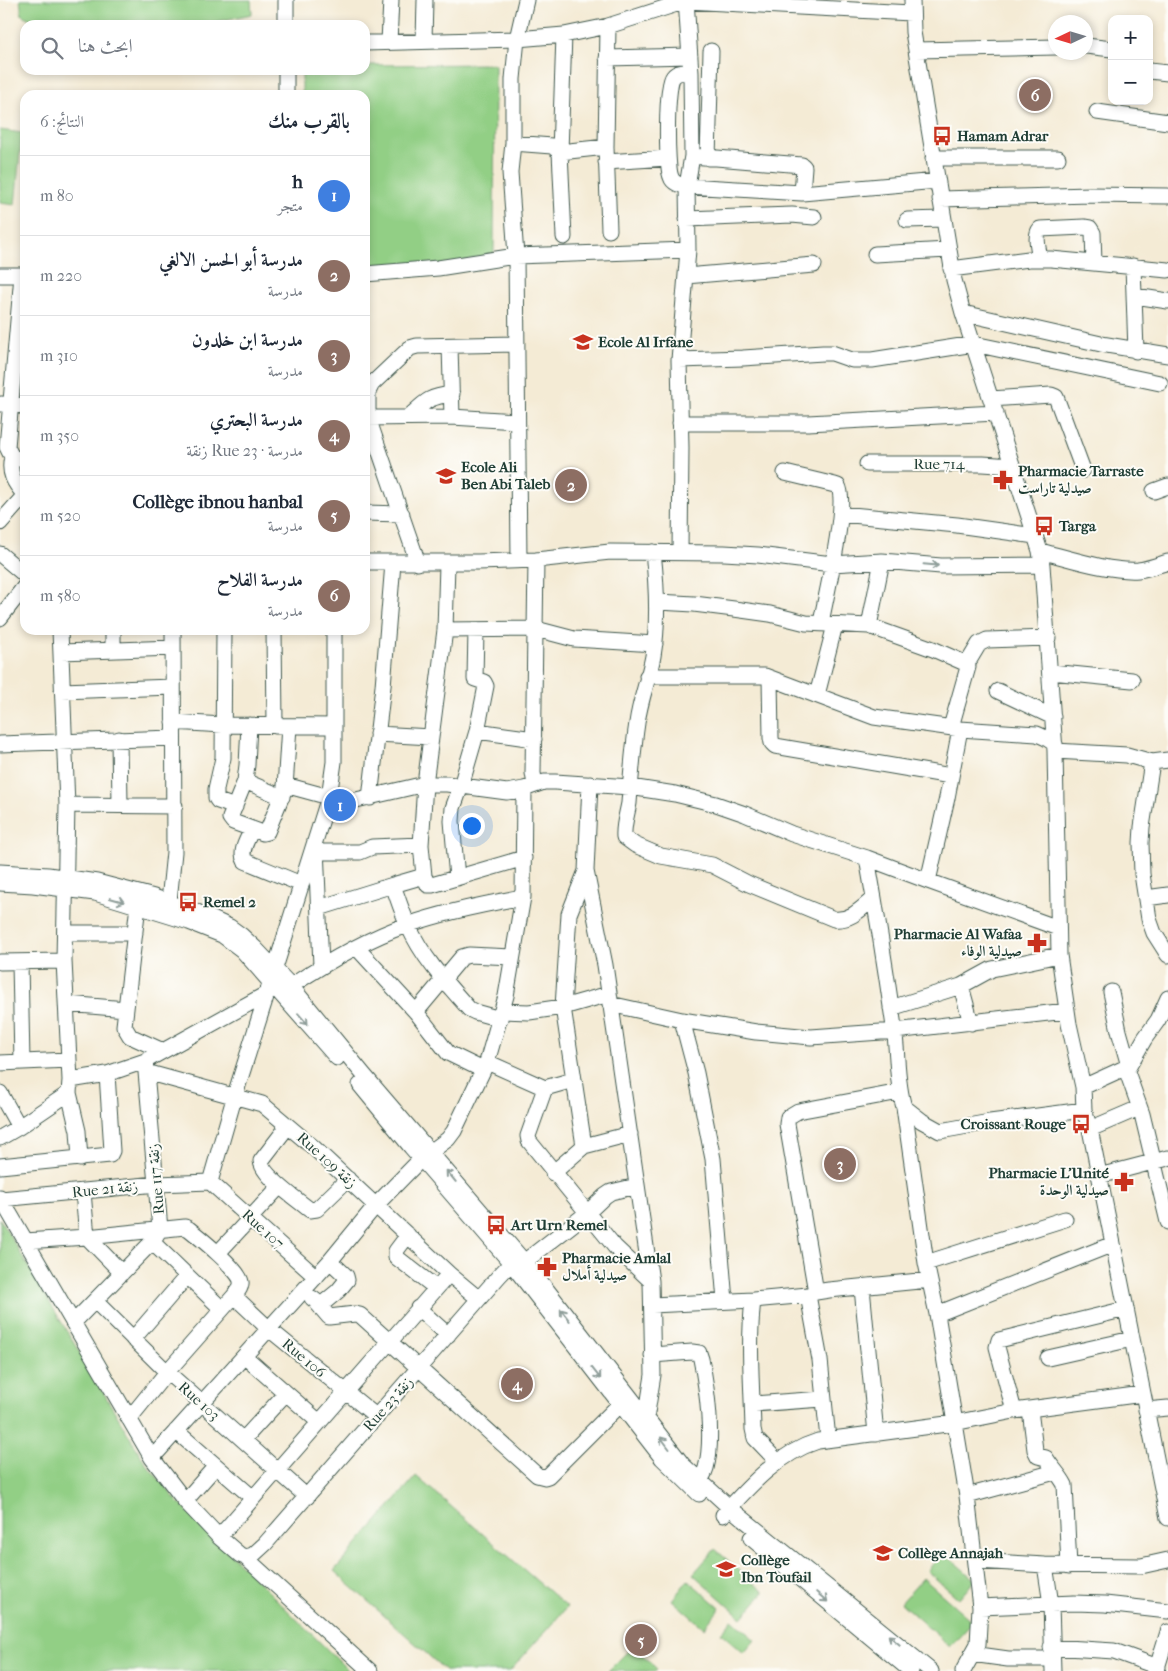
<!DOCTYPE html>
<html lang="ar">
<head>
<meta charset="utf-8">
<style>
  body { margin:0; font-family:"IM FELL French Canon",Amiri,serif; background:#f2f2f3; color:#1f2937; direction:rtl }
  .controls { position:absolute; right:15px; top:15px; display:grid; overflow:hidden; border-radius:10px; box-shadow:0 2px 8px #0003 }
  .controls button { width:45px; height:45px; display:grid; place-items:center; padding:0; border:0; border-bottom:1px solid #e0e1e3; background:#fff; color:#1f2937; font:25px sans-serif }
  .compass { position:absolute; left:1048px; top:15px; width:45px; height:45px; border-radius:50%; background:#fff; box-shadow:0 2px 8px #0003; rotate:266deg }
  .you { position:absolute; left:471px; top:825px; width:18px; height:18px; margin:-12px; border:4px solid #fff; border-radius:50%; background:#1a73e8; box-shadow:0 0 0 8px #1a73e833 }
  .badge { display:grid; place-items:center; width:32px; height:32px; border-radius:50%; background:#0f766e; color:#fff; font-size:16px; font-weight:700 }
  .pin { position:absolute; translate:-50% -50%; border:2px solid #fff; box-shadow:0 1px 5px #0006 }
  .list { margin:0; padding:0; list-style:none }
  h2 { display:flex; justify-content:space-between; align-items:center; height:65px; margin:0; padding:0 20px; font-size:21px }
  h2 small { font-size:16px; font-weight:400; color:#747a83 }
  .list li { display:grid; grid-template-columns:32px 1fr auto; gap:15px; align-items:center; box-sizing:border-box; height:80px; padding:0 20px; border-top:1px solid #e0e1e3 }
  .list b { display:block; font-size:19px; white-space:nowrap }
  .list p { margin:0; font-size:16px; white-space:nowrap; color:#747a83 }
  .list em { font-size:16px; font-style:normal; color:#747a83 }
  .icon { flex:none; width:28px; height:28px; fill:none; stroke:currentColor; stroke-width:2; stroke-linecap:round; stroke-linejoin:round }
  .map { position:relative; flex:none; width:1168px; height:1671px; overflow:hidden; direction:ltr }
  .search { position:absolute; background:#fff; box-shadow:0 2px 8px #0003; left:20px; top:20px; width:350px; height:55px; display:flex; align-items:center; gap:12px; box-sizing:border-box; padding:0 18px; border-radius:15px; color:#747a83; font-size:19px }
  .panel { position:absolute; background:#fff; box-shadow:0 2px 8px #0003; left:20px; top:90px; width:350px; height:545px; border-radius:15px; direction:rtl }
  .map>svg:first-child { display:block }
  .green { fill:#92cf85; stroke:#58865c }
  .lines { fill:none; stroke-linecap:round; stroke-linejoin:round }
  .minor-casing { stroke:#3f574c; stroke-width:17 }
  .minor { stroke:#fff; stroke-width:15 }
  .oneway { stroke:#8f9e9a }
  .labels { text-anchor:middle; stroke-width:4; stroke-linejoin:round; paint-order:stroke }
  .poi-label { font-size:15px; font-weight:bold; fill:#1f3d34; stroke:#fdfcf7; text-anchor:start }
  .street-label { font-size:15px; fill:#1f3d34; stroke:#fdfcf7 }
</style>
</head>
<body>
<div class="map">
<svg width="1168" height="1671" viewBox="0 0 1168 1671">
  <rect width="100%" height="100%" fill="#fdfcf7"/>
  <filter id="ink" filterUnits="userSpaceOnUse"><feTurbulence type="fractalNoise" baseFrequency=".02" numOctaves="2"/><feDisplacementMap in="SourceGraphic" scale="10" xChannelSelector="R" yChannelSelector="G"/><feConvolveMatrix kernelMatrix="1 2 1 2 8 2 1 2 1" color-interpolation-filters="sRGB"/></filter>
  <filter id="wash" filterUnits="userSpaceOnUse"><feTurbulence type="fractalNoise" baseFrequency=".0096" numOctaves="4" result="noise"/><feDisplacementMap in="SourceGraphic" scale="20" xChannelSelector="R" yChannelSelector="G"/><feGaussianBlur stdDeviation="1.12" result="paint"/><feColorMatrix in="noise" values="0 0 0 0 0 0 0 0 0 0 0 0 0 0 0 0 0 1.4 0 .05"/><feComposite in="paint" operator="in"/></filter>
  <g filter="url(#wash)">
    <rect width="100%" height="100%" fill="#f4ebd5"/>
    <path class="green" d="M 20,0 L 251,0 L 252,14 L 201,25 L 42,25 L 22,15 Z
      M 495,64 L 494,253 L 442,267 L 365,269 L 365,95 L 302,95 L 302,70 L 365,70 L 365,65 Z
      M 0,130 L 22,133 L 15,205 L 0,203 Z
      M 0,1219 L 146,1464 L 179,1503 L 349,1671 L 0,1671 Z
      M 416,1476 L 567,1607 L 510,1671 L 446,1671 L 334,1571 Z
      M 715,1549 L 764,1592 L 742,1618 L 693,1574 Z
      M 943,1552 L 975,1580 L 959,1599 L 927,1571 Z
      M 923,1578 L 973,1622 L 950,1647 L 901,1603 Z
      M 688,1580 L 720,1608 L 704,1628 L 672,1600 Z
      M 732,1620 L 755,1640 L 744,1653 L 721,1633 Z
      M 633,1646 L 657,1669 L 655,1671 L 608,1671 Z"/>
  </g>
  <g filter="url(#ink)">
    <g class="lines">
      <defs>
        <path id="minor" d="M 912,0 L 913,32 L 954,280 L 963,313 L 1040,551 L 1042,565 L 1055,751 L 1059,955 L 1069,1024 L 1083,1087 L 1084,1110 L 1090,1129 L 1168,1518
          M 286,25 L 286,0
          M 608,26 L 606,147 L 609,230
          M 564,35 L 560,152 L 564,237
          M 424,41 L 425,0
          M 389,42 L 391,0
          M 365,43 L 517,39 L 564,35 L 608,26 L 686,1 L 911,13
          M 1086,46 L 1112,49
          M 916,50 L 1056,47
          M 607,58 L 690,56
          M 1149,71 L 1168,73
          M 691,73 C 684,72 677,71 673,77 C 666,85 666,166 671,177 C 673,184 681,185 687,186 L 802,193 L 937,181
          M 286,95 L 286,70
          M 1097,112 L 1168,122
          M 513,143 L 552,146 L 560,152 L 606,147
          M 692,156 L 802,165 L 804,167 L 802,193
          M 708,158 L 711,51
          M 933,158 L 1058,158
          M 606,162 L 668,158
          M 940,199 L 1090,195 L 1168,196
          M 687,219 L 792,215 L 814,217
          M 907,220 L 943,219
          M 875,254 L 948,250
          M 1040,259 C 1039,250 1034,236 1040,229 L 1084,227 L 1090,228 L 1093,233 L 1094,263
          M 1133,266 L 1136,351
          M 951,269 L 1029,259 L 1051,259 L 1168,270
          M 365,274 L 438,268 L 516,256 L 688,250
          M 0,275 L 25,275
          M 22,275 L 7,447 L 12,457 L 25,460
          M 686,276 L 814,265
          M 1135,296 L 1168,301
          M 963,313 L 1101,344 L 1168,355
          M 450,346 L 452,417
          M 679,360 L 743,358 L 823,353 L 832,353 L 852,360 L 872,360 L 974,344 L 1160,383
          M 991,399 L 1051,395 L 1056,397 L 1083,470
          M 1,404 L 25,406
          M 409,417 C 426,401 428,397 452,394
          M 365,418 L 452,417 L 517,421
          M 680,423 L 808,423 L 996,413
          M 12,457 C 8,473 14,483 25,495
          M 867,464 L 983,464 L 1012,466
          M 785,473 L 835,485 L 838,486 C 849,503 825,599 821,623
          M 1154,491 L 1168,486
          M 365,513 L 402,514
          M 841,514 L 957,525 L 1035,536
          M 0,523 L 25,495
          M 1040,551 C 1068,558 1110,572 1138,570 C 1148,569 1158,565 1168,562
          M 653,552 C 657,587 659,621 653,656 C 649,678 640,700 637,723 C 633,749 631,776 629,803 C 627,815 623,825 624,837 L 635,845 L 661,856 L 712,865 L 749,884 L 834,919 C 851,921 862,908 874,898
          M 680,553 L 681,448 L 679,360 L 688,250 L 687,186 L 692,156 L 691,73 L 686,0
          M 0,554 L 25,575
          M 519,560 L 516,256 L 510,172 L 513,143 L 513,79 L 517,39 L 526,0
          M 365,562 L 478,562 L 536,560 L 610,552 L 724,553 L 758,555 L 832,564 L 882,561 L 941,566 L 1042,565
          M 418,563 L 368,418 L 368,392 L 372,384 L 410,348 L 417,346 L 517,344
          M 447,564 L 445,630 L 425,784 L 421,845 L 424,876 L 428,885 L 432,885 L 524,858
          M 658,602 L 694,604 L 734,609 L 770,614 L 806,623 L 869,626 L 933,649 L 967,664
          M 0,618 L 25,586
          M 869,626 L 882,561
          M 60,630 L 67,805 L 64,961 L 70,1080 L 69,1093 L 78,1131 L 80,1159
          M 113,630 L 113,650
          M 224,630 L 223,758 L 216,789 L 216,798 L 218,801 L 235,807
          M 274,630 L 275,726
          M 445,630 L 536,629 L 574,639 L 655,644
          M 61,652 L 173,648
          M 1051,672 L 1132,680
          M 647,676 L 765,676 L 874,717 L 960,729 L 1037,734 L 1046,738 L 1055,744
          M 770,678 L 771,738 L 772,743 L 775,746 L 951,776
          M 62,691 L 172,687
          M 998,691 L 1053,717
          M 817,695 L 835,625
          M 173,722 L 223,725 L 334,726
          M 249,725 L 247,765 L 245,781 L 230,818 L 233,822 L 263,833 L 267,832 L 285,788 L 289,726
          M 951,727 L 968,667 L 967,664 L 979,644 L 987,640 L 1048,638
          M 477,731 L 534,739
          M 377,734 L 431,737
          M 119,739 L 120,805
          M 0,744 L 173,738
          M 1055,751 L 1127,755 L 1152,762 L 1142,827 L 1141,843 L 1142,874 L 1149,919 L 1154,933 L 1168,955
          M 1152,762 L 1168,760
          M 245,781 L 282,797
          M 590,784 L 586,871 L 605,965 L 651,1281 L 653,1375 L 646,1419
          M 285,785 L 329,797
          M 535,785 L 533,773 L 536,560
          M 370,798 L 383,686 L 393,563
          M 67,805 L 175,806
          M 326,807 L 425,784 L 447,784 L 507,792 L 524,789 L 544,782 L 555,782 L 630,787 L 675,794 L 716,804 L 745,814 L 792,834 L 867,858 L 928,881 L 1058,928
          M 252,829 C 248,839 239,851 245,861 L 301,884
          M 316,847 L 321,966
          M 318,852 L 360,852 L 372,847 L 421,845
          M 867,858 C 877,914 886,971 894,1027 C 898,1054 896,1081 904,1107 L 926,1263 L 937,1314 L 967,1496 L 980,1607 L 978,1644 L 963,1671
          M 0,872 L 48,875 L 97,882 L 154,897 L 195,911 L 230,927 L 241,935 L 255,948 L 291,986 L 364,1075 L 533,1272 L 683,1465 L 730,1508 L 931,1671
          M 424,876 L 393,885 C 398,899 402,912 408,925 C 422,957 446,983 469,1009 L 475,1012 L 500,1019
          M 457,878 L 452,821 L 453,808 L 461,786 L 477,731 L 486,686 L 484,682 L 475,679 L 476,630
          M 928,881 L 947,798 L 960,729
          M 0,883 L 33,885 L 95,893 L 189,922 L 222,935 L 242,950 L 337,1058
          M 1146,898 L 1168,895
          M 138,905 L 124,1026 L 130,1036 L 163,1051
          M 319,908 L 393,885
          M 168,911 L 174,852 L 173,630
          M 65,933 L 135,933
          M 357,948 L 416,1012 L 448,1053 L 483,1070
          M 0,962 L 64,961
          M 20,962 L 22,1062
          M 291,986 C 327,962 366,939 407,925 C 444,912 484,904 523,897
          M 1111,992 L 1119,1031 L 1129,1066
          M 67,1004 L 126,1009
          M 610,1004 L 682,1020 L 756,1032 L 811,1037 L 895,1031 L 1066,1011
          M 891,1008 L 961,986
          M 502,1011 L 529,1012 L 563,1007 L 609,994
          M 416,1012 L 462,957 L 469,955 L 512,957
          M 682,1020 L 696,1073 L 713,1159 L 725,1301
          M 971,1023 L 961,986 L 992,969 L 1059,955
          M 487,1062 L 545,1088
          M 0,1063 L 69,1060
          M 1126,1069 L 1142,1114 L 1168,1222
          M 146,1072 L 262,1104 L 313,1147 L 449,1274 L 479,1299
          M 70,1080 L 107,1074 L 145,1061 L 268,993
          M 573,1080 L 545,1088 L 528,1136 L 529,1141 L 615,1247 L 651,1281
          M 360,1085 L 411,1147 L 511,1263 L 662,1458 L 699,1494
          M 1083,1087 L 1129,1066 L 1145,1038 L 1158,1020 L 1168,998
          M 0,1093 L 19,1127
          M 904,1107 L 922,1121 L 940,1131 L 990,1122 L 1084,1110
          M 288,1126 L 261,1161 C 262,1176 298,1200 310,1210 L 317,1209 L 348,1179
          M 1090,1129 L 1139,1108
          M 0,1138 L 19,1127 L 69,1093
          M 584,1146 L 563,1007 L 569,914 L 586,871
          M 0,1166 L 110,1155 L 112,1151 L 107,1074
          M 553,1173 L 584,1146 L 630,1134
          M 1099,1176 L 1168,1158
          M 210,1182 L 235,1095 L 329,797 L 334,762 L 334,630
          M 210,1182 L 316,1277
          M 83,1192 L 87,1237 L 122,1273
          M 0,1197 L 152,1458 L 185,1501 L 219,1537 L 240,1555 L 245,1557 L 253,1555 L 265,1544 L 499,1276 L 517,1257
          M 1,1199 L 157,1184 L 210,1182
          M 408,1235 L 396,1251 L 396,1257 L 436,1288
          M 25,1241 L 87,1237 L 185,1227 L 189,1229 C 199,1237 241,1271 241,1282 C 242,1287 237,1292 234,1296 L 167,1372 L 129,1419
          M 152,1242 L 222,1309
          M 218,1253 L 280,1186
          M 524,1262 L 586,1214 L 605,1196 L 611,1192 L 637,1186
          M 926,1263 L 1065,1219
          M 862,1288 L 876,1434
          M 816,1292 L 787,1124 L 788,1117 L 798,1111 L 900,1092
          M 808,1295 L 820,1360 L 828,1439
          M 234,1296 L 269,1329 L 377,1417
          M 312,1298 L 321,1305 L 338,1291 L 347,1280 L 346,1276 L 330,1261
          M 753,1300 C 748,1342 752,1387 753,1429 L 755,1438 L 777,1461
          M 95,1301 L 167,1372 L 307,1497
          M 317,1303 L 329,1317 L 355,1314 L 360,1315 L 537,1475 L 545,1477 L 548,1476 L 620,1404
          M 652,1305 L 753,1300 L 808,1295 L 816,1292 L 829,1290 L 929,1280
          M 418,1308 L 448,1335
          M 937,1314 L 1113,1244
          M 73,1323 L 152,1242 L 160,1229 L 145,1061
          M 133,1339 L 187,1276
          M 652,1355 L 692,1352 L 699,1353 L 701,1359 C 707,1388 714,1439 706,1468 C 704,1475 700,1482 694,1488
          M 244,1356 L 319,1422
          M 1048,1358 L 1132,1339
          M 754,1404 L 823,1399
          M 1030,1410 L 1035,1450 L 1038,1456 L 1046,1458 C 1052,1468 1060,1475 1065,1485 L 1069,1566
          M 1146,1410 L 1168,1408
          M 1014,1411 L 997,1347 L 999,1340 L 1126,1309
          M 176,1431 L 253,1498
          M 243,1440 L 286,1393
          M 152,1458 L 330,1261 L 376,1205 L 421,1159 L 448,1139 L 454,1131 L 487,1062 L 506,996 L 523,897 L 524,789
          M 967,1496 L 1055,1472
          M 185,1501 L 216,1466
          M 723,1515 C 750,1485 779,1453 818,1441 L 954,1423 L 1014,1411 L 1143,1394
          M 219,1537 L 449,1274
          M 751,1538 L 911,1671
          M 245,1557 L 370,1671
          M 975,1561 L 1045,1565 L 1141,1566 L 1168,1560
          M 1045,1565 L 1051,1604 L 1053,1671
          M 980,1607 L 1074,1603 L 1105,1604 L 1168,1611
          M 1051,1647 L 1114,1651 L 1158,1667
          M 972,1654 L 1008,1659 L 1052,1659
          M 1156,1671 L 1168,1632"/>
      </defs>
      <use href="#minor" class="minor-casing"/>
      <use href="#minor" class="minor"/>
    </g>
    <defs><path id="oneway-shaft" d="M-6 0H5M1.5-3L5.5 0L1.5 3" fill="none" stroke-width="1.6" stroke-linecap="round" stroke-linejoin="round" transform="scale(1.25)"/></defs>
    <g class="oneway">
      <use href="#oneway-shaft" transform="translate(931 565) rotate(5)"/>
      <use href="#oneway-shaft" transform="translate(117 900) rotate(16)"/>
      <use href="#oneway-shaft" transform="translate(303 1019) rotate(49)"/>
      <use href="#oneway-shaft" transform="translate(451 1176) rotate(-129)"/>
      <use href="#oneway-shaft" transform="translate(565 1315) rotate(-128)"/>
      <use href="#oneway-shaft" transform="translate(596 1373) rotate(52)"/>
      <use href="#oneway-shaft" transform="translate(665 1443) rotate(-127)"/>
      <use href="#oneway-shaft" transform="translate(822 1597) rotate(40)"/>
      <use href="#oneway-shaft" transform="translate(894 1640) rotate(-140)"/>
    </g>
  </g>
  <defs>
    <symbol id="bus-bare" viewBox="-9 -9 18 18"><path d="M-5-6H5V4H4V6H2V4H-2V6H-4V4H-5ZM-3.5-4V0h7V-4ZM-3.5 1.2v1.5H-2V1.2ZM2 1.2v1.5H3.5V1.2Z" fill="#c8321e" stroke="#fdfcf7" stroke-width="2.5" paint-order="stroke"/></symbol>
    <symbol id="school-bare" viewBox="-9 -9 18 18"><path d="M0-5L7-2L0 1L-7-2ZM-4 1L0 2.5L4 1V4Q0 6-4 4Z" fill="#c8321e" stroke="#fdfcf7" stroke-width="2.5" paint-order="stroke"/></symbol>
    <symbol id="pharmacy-bare" viewBox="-9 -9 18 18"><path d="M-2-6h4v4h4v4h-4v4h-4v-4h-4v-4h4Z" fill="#c8321e" stroke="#fdfcf7" stroke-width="2.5" paint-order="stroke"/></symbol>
  </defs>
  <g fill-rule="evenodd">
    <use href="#bus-bare" x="928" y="122" width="28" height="28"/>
    <use href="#school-bare" x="569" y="328" width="28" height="28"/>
    <use href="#school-bare" x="432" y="462" width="28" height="28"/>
    <use href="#pharmacy-bare" x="989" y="466" width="28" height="28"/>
    <use href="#bus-bare" x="1030" y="512" width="28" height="28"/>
    <use href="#bus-bare" x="174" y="888" width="28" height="28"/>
    <use href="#pharmacy-bare" x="1023" y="929" width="28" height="28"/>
    <use href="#bus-bare" x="1067" y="1110" width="28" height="28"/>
    <use href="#pharmacy-bare" x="1110" y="1168" width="28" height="28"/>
    <use href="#bus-bare" x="482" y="1211" width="28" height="28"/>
    <use href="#pharmacy-bare" x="533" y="1253" width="28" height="28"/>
    <use href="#school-bare" x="869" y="1539" width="28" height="28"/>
    <use href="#school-bare" x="712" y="1555" width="28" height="28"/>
  </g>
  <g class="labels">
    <g class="poi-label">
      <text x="957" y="141">Hamam Adrar</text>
      <text x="598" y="347">Ecole Al Irfane</text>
      <text x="461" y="472">Ecole Ali<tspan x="461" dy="17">Ben Abi Taleb</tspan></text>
      <text x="1018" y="476">Pharmacie Tarraste<tspan x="1018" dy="17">صيدلية تاراست</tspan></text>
      <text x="1059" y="531">Targa</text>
      <text x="203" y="907">Remel 2</text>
      <text x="1022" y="939" text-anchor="end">Pharmacie Al Wafaa<tspan x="1022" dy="17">صيدلية الوفاء</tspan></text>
      <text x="1066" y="1129" text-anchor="end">Croissant Rouge</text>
      <text x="1109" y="1178" text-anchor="end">Pharmacie L'Unité<tspan x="1109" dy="17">صيدلية الوحدة</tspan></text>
      <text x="511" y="1230">Art Urn Remel</text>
      <text x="562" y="1263">Pharmacie Amlal<tspan x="562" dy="17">صيدلية أملال</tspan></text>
      <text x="898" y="1558">Collège Annajah</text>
      <text x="741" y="1565">Collège<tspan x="741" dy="17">Ibn Toufail</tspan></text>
    </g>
    <g class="street-label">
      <text x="939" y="469">Rue 714</text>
      <text transform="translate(327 1160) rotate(42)" y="5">Rue 109 زنقة</text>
      <text transform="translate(156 1179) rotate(-95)" y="5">Rue 117 زنقة</text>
      <text transform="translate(105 1189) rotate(-6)" y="5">Rue 21 زنقة</text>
      <text transform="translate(263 1229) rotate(42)" y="5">Rue 107</text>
      <text transform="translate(304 1358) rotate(40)" y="5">Rue 106</text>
      <text transform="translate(199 1401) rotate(42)" y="5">Rue 103</text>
      <text transform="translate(388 1404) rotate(-49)" y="5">Rue 23 زنقة</text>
    </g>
  </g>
</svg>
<div class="controls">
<button>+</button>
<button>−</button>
</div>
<svg class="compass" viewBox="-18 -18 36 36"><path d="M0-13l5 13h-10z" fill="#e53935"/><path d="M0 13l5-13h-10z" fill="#747a83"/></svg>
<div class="you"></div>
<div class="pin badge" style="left:340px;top:805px;background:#3f7fe0">1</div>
<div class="pin badge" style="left:571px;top:485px;background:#8d6e63">2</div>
<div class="pin badge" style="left:840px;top:1164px;background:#8d6e63">3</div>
<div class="pin badge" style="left:517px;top:1384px;background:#8d6e63">4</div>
<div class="pin badge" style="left:641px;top:1640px;background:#8d6e63">5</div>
<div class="pin badge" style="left:1035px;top:95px;background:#8d6e63">6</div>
<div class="search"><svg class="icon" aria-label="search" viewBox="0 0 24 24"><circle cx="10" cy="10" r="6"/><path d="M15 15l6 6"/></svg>ابحث هنا</div>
<section class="panel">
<h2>بالقرب منك<small>النتائج: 6</small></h2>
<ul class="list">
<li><span class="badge" style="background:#3f7fe0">1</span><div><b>h</b><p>متجر</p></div><em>80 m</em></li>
<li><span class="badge" style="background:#8d6e63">2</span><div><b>مدرسة أبو الحسن الالغي</b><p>مدرسة</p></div><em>220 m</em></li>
<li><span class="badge" style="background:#8d6e63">3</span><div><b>مدرسة ابن خلدون</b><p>مدرسة</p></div><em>310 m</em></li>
<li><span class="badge" style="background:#8d6e63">4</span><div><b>مدرسة البحتري</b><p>مدرسة · Rue 23 زنقة</p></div><em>350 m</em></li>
<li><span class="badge" style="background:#8d6e63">5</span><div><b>Collège ibnou hanbal</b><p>مدرسة</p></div><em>520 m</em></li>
<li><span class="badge" style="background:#8d6e63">6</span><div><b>مدرسة الفلاح</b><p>مدرسة</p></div><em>580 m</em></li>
</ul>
</section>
</div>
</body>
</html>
